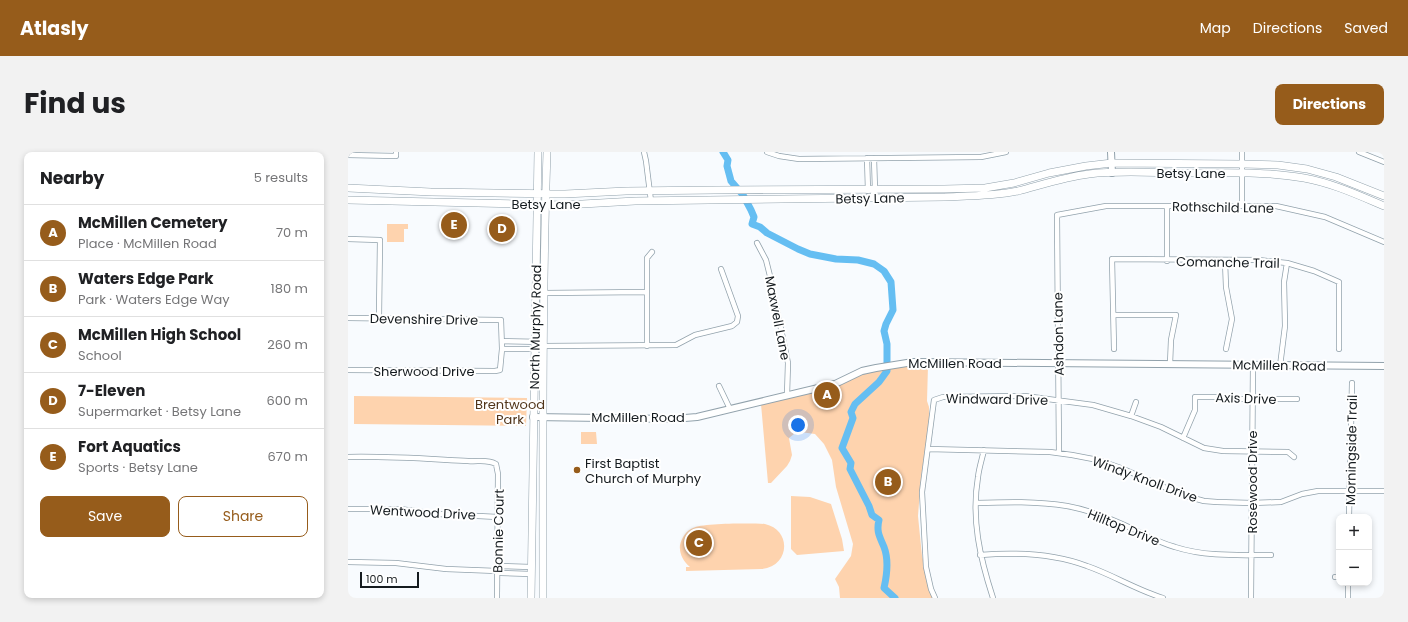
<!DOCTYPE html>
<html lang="en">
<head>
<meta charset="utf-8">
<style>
  body { margin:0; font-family:Poppins,sans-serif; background:#f2f2f2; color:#202124 }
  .controls { position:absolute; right:12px; bottom:12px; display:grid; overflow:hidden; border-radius:8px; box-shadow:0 2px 6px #0003 }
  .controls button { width:36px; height:36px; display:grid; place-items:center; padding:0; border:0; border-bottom:1px solid #e0e0e0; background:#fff; color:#202124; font:20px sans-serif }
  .scale { position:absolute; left:12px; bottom:10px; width:59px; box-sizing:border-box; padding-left:4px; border:2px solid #151b1f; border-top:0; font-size:11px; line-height:14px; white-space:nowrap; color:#151b1f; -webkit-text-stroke:3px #fff; paint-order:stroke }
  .you { position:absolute; left:450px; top:273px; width:14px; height:14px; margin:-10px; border:3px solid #fff; border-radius:50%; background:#1a73e8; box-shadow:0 0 0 6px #1a73e833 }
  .badge { display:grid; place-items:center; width:26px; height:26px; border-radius:50%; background:#965c1b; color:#fff; font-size:13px; font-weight:700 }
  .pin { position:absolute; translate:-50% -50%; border:2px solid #fff; box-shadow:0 1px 4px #0006 }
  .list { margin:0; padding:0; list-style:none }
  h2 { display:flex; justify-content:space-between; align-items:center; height:52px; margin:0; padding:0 16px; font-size:17px }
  h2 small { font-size:13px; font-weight:400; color:#757577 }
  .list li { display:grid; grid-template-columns:26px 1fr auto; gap:12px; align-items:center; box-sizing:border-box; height:56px; padding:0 16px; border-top:1px solid #e0e0e0 }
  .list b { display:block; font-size:15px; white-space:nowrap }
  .list p { margin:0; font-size:13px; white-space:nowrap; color:#757577 }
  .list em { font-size:13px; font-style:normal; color:#757577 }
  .actions { display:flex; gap:8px; padding:12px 16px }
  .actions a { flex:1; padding:9px 0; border:1px solid #965c1b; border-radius:8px; text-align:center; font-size:14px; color:#965c1b }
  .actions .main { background:#965c1b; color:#fff }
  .map { position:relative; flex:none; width:1036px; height:446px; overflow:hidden; border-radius:8px }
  header { display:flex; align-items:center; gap:24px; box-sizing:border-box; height:56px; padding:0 20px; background:#965c1b; color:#fff }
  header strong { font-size:19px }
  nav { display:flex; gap:22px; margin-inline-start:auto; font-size:14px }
  .intro { display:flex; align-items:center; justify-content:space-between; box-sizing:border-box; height:96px; padding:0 24px }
  h1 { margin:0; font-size:28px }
  .button { padding:10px 18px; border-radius:8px; background:#965c1b; color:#fff; font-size:14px; font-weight:700 }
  main { display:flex; gap:24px; padding:0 24px }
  aside { flex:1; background:#fff; border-radius:8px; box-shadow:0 2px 6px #0003 }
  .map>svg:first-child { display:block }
  .green { fill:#fed3ae }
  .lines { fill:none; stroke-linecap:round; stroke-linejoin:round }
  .river { stroke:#65bef2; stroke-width:7 }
  .minor-casing { stroke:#92a2ac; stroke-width:6 }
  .tertiary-casing { stroke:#92a2ac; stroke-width:8 }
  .secondary-casing { stroke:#92a2ac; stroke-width:8 }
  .minor { stroke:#fff; stroke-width:4.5 }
  .tertiary { stroke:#fff; stroke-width:6 }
  .secondary { stroke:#fff; stroke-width:7 }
  .poi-dot { fill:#965c1b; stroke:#fff; stroke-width:1.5 }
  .labels { text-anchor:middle; stroke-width:4; stroke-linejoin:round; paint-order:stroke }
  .street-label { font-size:13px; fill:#151b1f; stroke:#fff }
  .park-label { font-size:13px; fill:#51351a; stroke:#fff }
  .poi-label { font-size:13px; fill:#151b1f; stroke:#fff; text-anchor:start }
</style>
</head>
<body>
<header>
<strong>Atlasly</strong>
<nav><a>Map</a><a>Directions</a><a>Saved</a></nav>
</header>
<div class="intro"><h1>Find us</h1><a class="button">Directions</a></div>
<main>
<aside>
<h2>Nearby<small>5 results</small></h2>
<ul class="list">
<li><span class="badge">A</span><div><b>McMillen Cemetery</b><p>Place · McMillen Road</p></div><em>70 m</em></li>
<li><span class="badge">B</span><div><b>Waters Edge Park</b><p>Park · Waters Edge Way</p></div><em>180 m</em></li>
<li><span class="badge">C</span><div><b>McMillen High School</b><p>School</p></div><em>260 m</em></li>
<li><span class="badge">D</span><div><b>7-Eleven</b><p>Supermarket · Betsy Lane</p></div><em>600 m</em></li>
<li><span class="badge">E</span><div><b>Fort Aquatics</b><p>Sports · Betsy Lane</p></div><em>670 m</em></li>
</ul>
<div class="actions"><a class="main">Save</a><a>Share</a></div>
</aside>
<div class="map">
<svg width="1036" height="446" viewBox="0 0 1036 446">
  <rect width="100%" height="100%" fill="#f8fbfe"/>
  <path class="green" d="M 39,72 L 60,72 L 60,77 L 56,77 L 56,90 L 39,90 Z
    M 580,214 L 579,249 L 581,255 L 581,273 L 573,325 L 570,364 L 574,404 L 585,446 L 492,446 L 491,435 L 487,427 L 503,404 L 505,392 L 488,335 L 484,308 L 476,292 L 467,282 L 452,280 L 446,282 L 441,286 L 444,303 L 442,309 L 439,314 L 423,331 L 420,331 L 413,252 L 485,235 L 521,220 L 554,215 Z
    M 6,244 L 179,246 L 178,274 L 6,272 Z
    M 233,280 L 248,280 L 249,292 L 233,292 Z
    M 443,344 L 462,345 L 483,352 L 494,387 L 496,399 L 449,403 L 443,397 Z
    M 417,372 C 444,378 442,414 414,417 L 338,419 L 338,415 L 342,415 C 335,409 331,401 332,393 C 334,385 338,379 345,376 C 354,371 404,371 417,372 Z"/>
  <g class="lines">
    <path class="river" d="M 375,0 L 380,8 L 379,14 L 383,29 L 395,43 L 403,58 L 406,65 L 404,72 L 412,75 L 419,81 L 450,97 L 462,102 L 488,107 L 510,108 L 526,112 L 536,119 L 543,130 L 545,158 L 538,172 L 536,179 L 539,192 L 539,219 L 531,230 L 507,252 L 503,260 L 505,266 L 494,296 L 503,311 L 502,317 L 521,354 L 524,363 L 531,368 C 528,380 532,385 536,395 C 541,408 539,423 536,436 L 547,446"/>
    <defs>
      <path id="minor" d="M 296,0 L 298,9 L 303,49
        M 419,0 L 431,4 L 451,7 L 633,5 L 658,0
        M 1011,0 L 1036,10
        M 0,3 L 48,4 L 48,0
        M 519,6 L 520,39
        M 523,46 L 527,38 L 526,6
        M 819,54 L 819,109
        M 894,54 L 894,0
        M 0,87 L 32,88 L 31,165
        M 409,91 L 418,108 L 422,124 L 438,201 L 440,211 L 439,243
        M 877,109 L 878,135 L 884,167 L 878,197
        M 299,140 L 299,106 L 304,100
        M 196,141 L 299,140 L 299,194
        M 766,163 L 828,163 L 823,188 L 822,212
        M 0,166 L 153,168 L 154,197 L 152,218 L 147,219 L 0,218
        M 154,189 L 196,190
        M 196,194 L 328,193 L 347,183 L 384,174 L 389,170 L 390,164 L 373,117
        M 154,197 L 188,197
        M 766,197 L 764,107 L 911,108 L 939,111 L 966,119 L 991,130 L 991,197
        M 932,214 L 937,174 L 936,130 L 939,111
        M 371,234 L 382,257
        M 783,264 L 788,250
        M 835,286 L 847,258 L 847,245 L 872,245 L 883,247 L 949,247
        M 580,297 L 702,300 L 724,303 L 750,308 L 773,316 L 834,343 L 856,349 L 869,350 L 904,351 L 933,350 L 954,342 L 970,339 L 1036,339
        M 636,298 C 634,307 631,316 630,325 C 623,367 632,406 645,446
        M 711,301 L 709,63 L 758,54 L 928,54 L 977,65 L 1036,90
        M 0,305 C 40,304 80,307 120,309 C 130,310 139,307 148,312 L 150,322 L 149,446
        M 628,351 C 658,350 689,349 719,354 C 742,358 764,367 785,377 C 799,384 812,391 827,395 C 858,405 891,403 923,403
        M 0,357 L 52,357 L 90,362 L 150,365
        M 1001,365 L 1004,231
        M 632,403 C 668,400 705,401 739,414 C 765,423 789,438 815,446
        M 0,410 L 48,411 L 98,417 L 149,419 L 153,421 L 183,422
        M 149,419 L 153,414 L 183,415
        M 987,425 L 991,425
        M 587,446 L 583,437 L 578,415 L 574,340 L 586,248 L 595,245 L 677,244 L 745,253 L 783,264 L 813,275 L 856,296 L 875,299 L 940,300 L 946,305
        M 903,446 L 905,213
        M 1000,446 L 1000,431"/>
      <path id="tertiary" d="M 763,0 L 764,21
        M 185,265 L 325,267 L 349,265 L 487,232 L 514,219 L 528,216 L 565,210 L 1036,214"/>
      <path id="secondary" d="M 0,36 L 83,40 L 217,42 L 278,39 L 367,38 L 596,37 L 637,36 L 666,31 L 701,21 L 738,14 L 764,11 L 894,12 L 930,13 L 959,17 L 988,25 L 1036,44
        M 0,48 L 217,53 L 287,49 L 597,45 C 622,44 646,44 670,39 C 693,33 717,25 741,22 C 773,18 806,21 838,21 C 877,21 917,19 956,26 C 984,31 1010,43 1036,54
        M 183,446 L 190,0
        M 195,446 C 195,297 194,149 199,0"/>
    </defs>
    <use href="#minor" class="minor-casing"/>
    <use href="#tertiary" class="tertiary-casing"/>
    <use href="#secondary" class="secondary-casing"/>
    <use href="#minor" class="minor"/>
    <use href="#tertiary" class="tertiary"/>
    <use href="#secondary" class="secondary"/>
  </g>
  <circle class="poi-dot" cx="229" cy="318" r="4"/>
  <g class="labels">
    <g class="street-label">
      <text x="843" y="26">Betsy Lane</text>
      <text transform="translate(522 46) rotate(-1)" y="5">Betsy Lane</text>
      <text x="198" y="57">Betsy Lane</text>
      <text transform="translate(875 55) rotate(1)" y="5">Rothschild Lane</text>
      <text transform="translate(880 110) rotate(1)" y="5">Comanche Trail</text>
      <text transform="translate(430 166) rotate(79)" y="5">Maxwell Lane</text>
      <text transform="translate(76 167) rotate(1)" y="5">Devenshire Drive</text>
      <text transform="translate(187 175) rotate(-89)" y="5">North Murphy Road</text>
      <text transform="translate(710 182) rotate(-91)" y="5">Ashdon Lane</text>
      <text x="607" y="216">McMillen Road</text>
      <text transform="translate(931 213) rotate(1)" y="5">McMillen Road</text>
      <text x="76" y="224">Sherwood Drive</text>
      <text transform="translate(898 246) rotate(2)" y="5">Axis Drive</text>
      <text transform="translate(649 247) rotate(1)" y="5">Windward Drive</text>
      <text x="290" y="270">McMillen Road</text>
      <text transform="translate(1003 298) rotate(-89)" y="5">Morningside Trail</text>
      <text transform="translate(797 327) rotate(20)" y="5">Windy Knoll Drive</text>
      <text transform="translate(904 330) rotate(-90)" y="5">Rosewood Drive</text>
      <text transform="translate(75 360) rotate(3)" y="5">Wentwood Drive</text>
      <text transform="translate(776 375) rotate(22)" y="5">Hilltop Drive</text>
      <text transform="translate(150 379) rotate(-89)" y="5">Bonnie Court</text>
    </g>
    <g class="park-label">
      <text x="162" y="257">Brentwood<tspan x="162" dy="15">Park</tspan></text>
    </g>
    <g class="poi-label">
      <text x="237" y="316">First Baptist<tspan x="237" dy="15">Church of Murphy</tspan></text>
    </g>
  </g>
</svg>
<div class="controls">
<button>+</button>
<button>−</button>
</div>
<div class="scale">100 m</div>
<div class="you"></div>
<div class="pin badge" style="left:479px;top:243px">A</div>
<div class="pin badge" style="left:540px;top:330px">B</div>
<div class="pin badge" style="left:351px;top:391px">C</div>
<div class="pin badge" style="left:154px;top:77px">D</div>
<div class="pin badge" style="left:106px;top:73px">E</div>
</div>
</main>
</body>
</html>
